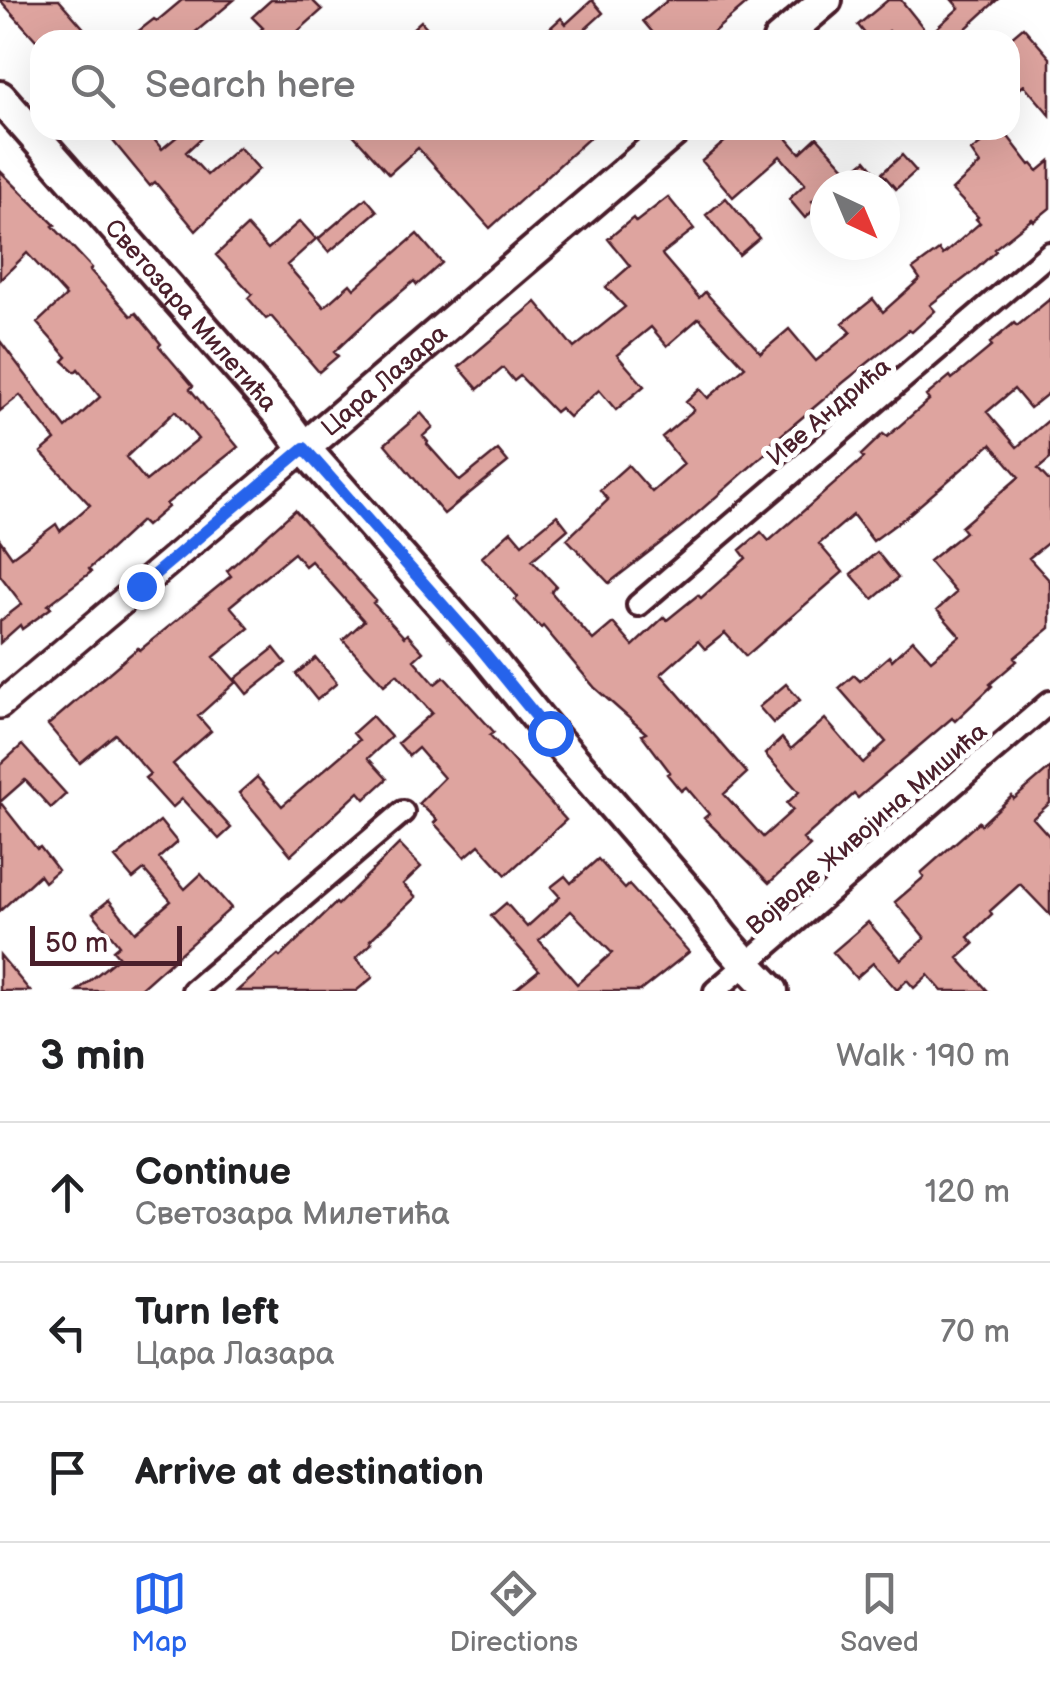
<!DOCTYPE html>
<html lang="en">
<head>
<meta charset="utf-8">
<style>
  body { margin:0; font-family:"Balsamiq Sans",sans-serif; background:#f6f6f6; color:#202124 }
  .compass { position:absolute; left:810px; top:170px; width:90px; height:90px; border-radius:50%; background:#fff; box-shadow:0 10px 40px #0002; rotate:136deg }
  .scale { position:absolute; left:30px; bottom:25px; width:152px; box-sizing:border-box; padding-left:10px; border:5px solid #4a1f2b; border-top:0; font-size:28px; line-height:35px; white-space:nowrap; color:#4a1f2b; -webkit-text-stroke:8px #fff; paint-order:stroke }
  .stop { position:absolute; width:30px; height:30px; margin:-22px; border:8px solid #2563eb; border-radius:50%; background:#fff }
  .stop.end { background:#2563eb; border-color:#fff; box-shadow:0 2px 10px #0008 }
  .list { margin:0; padding:0; list-style:none }
  h2 { display:flex; justify-content:space-between; align-items:center; height:130px; margin:0; padding:0 40px; font-size:42px }
  h2 small { font-size:32px; font-weight:400; color:#757577 }
  .list li { display:grid; grid-template-columns:65px 1fr auto; gap:30px; align-items:center; box-sizing:border-box; height:140px; padding:0 40px; border-top:2px solid #e0e0e0 }
  .list b { display:block; font-size:38px; white-space:nowrap }
  .list p { margin:0; font-size:32px; white-space:nowrap; color:#757577 }
  .list em { font-size:32px; font-style:normal; color:#757577 }
  .icon { flex:none; width:55px; height:55px; fill:none; stroke:currentColor; stroke-width:2; stroke-linecap:round; stroke-linejoin:round }
  .map { position:relative; flex:none; width:1050px; height:991px; overflow:hidden }
  .search { position:absolute; background:#fff; box-shadow:0 10px 40px #0002; left:30px; right:30px; top:30px; height:110px; display:flex; align-items:center; gap:25px; box-sizing:border-box; padding:0 35px; border-radius:30px; color:#757577; font-size:38px }
  .sheet { height:550px; background:#fff }
  nav { display:flex; justify-content:space-around; align-items:center; box-sizing:border-box; height:140px; border-top:2px solid #e0e0e0; background:#fff; font-size:28px; color:#757577 }
  nav a { display:grid; justify-items:center; gap:5px }
  nav .on { color:#2563eb }
  .map>svg:first-child { display:block }
  .building { fill:#dea49f; stroke:#4a1f2b; stroke-width:2.5; fill-rule:evenodd }
  .lines { fill:none; stroke-linecap:round; stroke-linejoin:round }
  .minor-casing { stroke:#4a1f2b; stroke-width:28 }
  .tertiary-casing { stroke:#4a1f2b; stroke-width:32 }
  .secondary-casing { stroke:#4a1f2b; stroke-width:38 }
  .minor { stroke:#fff; stroke-width:20 }
  .tertiary { stroke:#fff; stroke-width:25 }
  .secondary { stroke:#fff; stroke-width:30 }
  .route { stroke:#2563eb; stroke-width:12 }
  .labels { text-anchor:middle; stroke-width:10; stroke-linejoin:round; paint-order:stroke }
  .street-label { font-size:25px; fill:#4a1f2b; stroke:#fff }
</style>
</head>
<body>
<div class="map">
<svg width="1050" height="991" viewBox="0 0 1050 991">
  <rect width="100%" height="100%" fill="#fff"/>
  <filter id="ink" filterUnits="userSpaceOnUse"><feTurbulence type="fractalNoise" baseFrequency=".01" numOctaves="2"/><feDisplacementMap in="SourceGraphic" scale="20" xChannelSelector="R" yChannelSelector="G"/><feConvolveMatrix kernelMatrix="1 2 1 2 8 2 1 2 1" color-interpolation-filters="sRGB"/></filter>
  <g filter="url(#ink)">
    <path class="building" d="M 0,0 L 59,0 L 94,40 L 36,40 Z
      M 182,0 L 234,0 L 186,40 L 127,40 L 154,19 L 157,21 Z
      M 271,0 L 312,0 L 322,10 L 288,40 L 249,40 L 263,28 L 252,17 Z
      M 592,0 L 603,13 L 584,30 L 593,40 L 537,40 L 561,18 L 566,24 Z
      M 668,0 L 751,0 L 704,40 L 698,33 L 690,40 L 659,40 L 643,21 Z
      M 888,0 L 901,0 L 929,35 L 959,8 L 952,0 L 997,0 L 963,31 L 971,40 L 897,40 L 889,31 L 879,40 L 870,40 L 858,25 Z
      M 421,21 L 438,40 L 400,40 Z
      M 1023,27 L 1050,58 L 1050,115 L 1024,85 L 1010,97 L 1010,38 Z
      M 104,130 L 146,130 L 162,149 L 185,130 L 210,130 L 186,152 L 207,175 L 239,147 L 259,169 L 196,231 L 155,182 L 150,186 Z
      M 349,130 L 598,130 L 490,228 L 418,148 L 389,174 Z
      M 744,130 L 780,130 L 800,153 L 817,137 L 846,169 L 829,185 L 825,185 L 825,189 L 812,201 L 817,207 L 805,218 L 789,199 L 805,184 L 780,156 L 733,197 L 702,161 L 729,138 L 731,140 Z
      M 999,130 L 1003,130 L 1030,165 L 1032,164 L 1038,171 L 1050,161 L 1050,208 L 1034,221 L 1032,219 L 994,249 L 996,251 L 974,271 L 930,305 L 935,311 L 912,332 L 909,330 L 844,382 L 772,443 L 775,445 L 685,524 L 609,583 L 567,539 L 608,500 L 600,490 L 628,465 L 652,492 L 684,464 L 662,437 L 694,410 L 686,402 L 700,389 L 708,398 L 745,367 L 699,318 L 667,346 L 651,327 L 617,355 L 644,386 L 616,410 L 599,390 L 569,417 L 560,408 L 555,412 L 520,376 L 514,381 L 503,368 L 478,389 L 459,367 L 536,302 L 574,348 L 625,307 L 606,287 L 630,266 L 608,239 L 633,218 L 636,222 L 668,197 L 694,229 L 662,254 L 663,256 L 699,298 L 705,292 L 761,353 L 789,329 L 816,361 L 851,332 L 843,323 L 873,299 L 883,312 L 920,279 L 913,269 L 939,250 L 943,255 L 980,223 L 976,219 L 978,217 L 952,190 L 980,164 L 971,151 Z
      M 902,155 L 916,171 L 896,189 L 882,173 Z
      M 866,160 L 880,177 L 870,185 L 836,185 Z
      M 0,171 L 55,225 L 53,226 L 92,268 L 90,270 L 131,316 L 136,313 L 161,344 L 159,346 L 193,386 L 190,389 L 238,447 L 166,504 L 168,507 L 146,526 L 141,521 L 89,569 L 91,572 L 48,605 L 51,608 L 22,629 L 20,625 L 0,643 L 0,621 L 22,604 L 0,575 L 0,540 L 12,557 L 56,524 L 60,531 L 90,505 L 41,452 L 55,440 L 20,395 L 0,411 L 0,341 L 66,428 L 100,397 L 78,369 L 75,372 L 63,361 L 67,357 L 37,323 L 66,296 L 27,253 L 0,280 ZM 175,411 L 198,439 L 146,481 L 126,457 Z
      M 366,198 L 377,211 L 329,252 L 318,239 Z
      M 726,198 L 759,238 L 739,255 L 706,215 Z
      M 300,221 L 316,239 L 287,265 L 324,307 L 350,284 L 354,289 L 417,234 L 442,263 L 417,285 L 414,281 L 376,313 L 334,352 L 338,356 L 319,372 L 271,316 L 266,319 L 248,298 L 252,294 L 216,255 L 247,226 L 268,249 Z
      M 1050,299 L 1050,392 L 1030,408 L 1014,389 L 987,412 L 1017,447 L 1050,419 L 1050,459 L 1038,469 L 1050,482 L 1050,541 L 1029,558 L 1050,581 L 1050,628 L 1014,658 L 1017,661 L 990,684 L 992,686 L 955,721 L 952,718 L 858,798 L 854,794 L 803,839 L 810,846 L 769,883 L 704,818 L 709,814 L 686,787 L 681,791 L 667,774 L 670,772 L 642,735 L 646,733 L 595,688 L 543,626 L 541,628 L 515,600 L 518,597 L 482,557 L 511,531 L 522,544 L 557,515 L 568,529 L 532,560 L 556,586 L 551,592 L 593,640 L 613,623 L 633,646 L 664,617 L 667,620 L 698,595 L 701,598 L 746,558 L 740,550 L 761,532 L 769,541 L 864,458 L 861,455 L 883,434 L 887,437 L 929,400 L 926,396 L 950,376 L 952,379 L 992,346 L 990,343 L 1014,323 L 1017,326 ZM 991,444 L 1019,477 L 961,527 L 965,532 L 929,561 L 956,593 L 937,610 L 960,636 L 931,660 L 913,640 L 892,660 L 889,656 L 860,681 L 854,675 L 839,688 L 886,742 L 863,763 L 825,719 L 791,749 L 782,738 L 765,754 L 799,792 L 787,803 L 793,810 L 763,837 L 724,794 L 747,773 L 661,674 L 698,641 L 705,649 L 725,633 L 746,656 L 843,572 L 819,544 L 853,515 L 873,541 L 907,516 Z
      M 421,413 L 433,427 L 423,436 L 428,442 L 427,444 L 460,481 L 498,450 L 508,462 L 444,514 L 385,444 Z
      M 295,510 L 376,601 L 373,603 L 404,637 L 407,634 L 423,652 L 414,660 L 435,684 L 444,677 L 494,732 L 490,735 L 566,820 L 506,875 L 479,845 L 465,857 L 434,823 L 437,820 L 419,803 L 444,778 L 418,748 L 409,756 L 398,743 L 432,713 L 397,674 L 384,685 L 343,640 L 364,621 L 311,561 L 305,566 L 294,553 L 230,606 L 249,628 L 214,657 L 236,682 L 198,716 L 211,731 L 173,764 L 231,828 L 219,839 L 182,799 L 172,808 L 145,778 L 150,774 L 115,734 L 80,763 L 48,725 L 138,648 L 140,650 L 231,576 L 227,571 Z
      M 877,552 L 898,578 L 873,599 L 851,574 Z
      M 274,648 L 286,663 L 247,694 L 235,679 Z
      M 316,658 L 337,683 L 317,700 L 296,674 Z
      M 786,684 L 800,700 L 773,723 L 759,707 Z
      M 372,716 L 391,737 L 368,758 L 387,779 L 365,799 L 359,792 L 291,855 L 239,793 L 257,777 L 282,806 L 359,740 L 353,733 Z
      M 22,745 L 66,794 L 51,808 L 25,780 L 0,802 L 37,849 L 40,847 L 58,870 L 44,882 L 39,875 L 0,911 L 0,765 Z
      M 1050,768 L 1050,803 L 1033,818 L 1050,837 L 1050,915 L 1020,884 L 990,911 L 992,914 L 968,937 L 974,944 L 958,958 L 988,991 L 942,991 L 928,975 L 914,988 L 907,980 L 897,990 L 873,963 L 856,978 L 833,952 L 868,922 L 901,960 L 925,938 L 895,902 L 924,877 L 921,873 L 947,850 L 979,822 L 981,825 L 1012,796 L 1014,799 Z
      M 160,821 L 177,842 L 159,858 L 185,889 L 201,874 L 231,908 L 138,991 L 77,991 L 119,957 L 113,950 L 119,945 L 93,913 L 109,900 L 135,932 L 171,901 L 144,870 L 133,879 L 115,858 Z
      M 399,844 L 421,867 L 403,884 L 416,897 L 370,940 L 372,943 L 356,958 L 373,977 L 356,991 L 237,991 L 278,955 L 280,957 L 336,903 L 338,905 Z
      M 598,859 L 625,889 L 629,885 L 689,952 L 640,991 L 513,991 L 539,970 L 491,916 L 506,903 L 527,927 L 560,897 L 551,887 L 565,876 L 571,883 ZM 571,911 L 612,953 L 577,984 L 539,940 Z
      M 0,955 L 30,991 L 0,991 Z"/>
    <g class="lines">
      <defs>
        <path id="minor" d="M 638,605 L 1050,253
          M 193,991 L 403,812
          M 715,991 L 1050,702"/>
        <path id="tertiary" d="M 0,705 L 304,448"/>
        <g id="secondary">
          <path d="M 779,40 L 826,0"/>
          <path id="s1" d="M 0,97 L 279,414 L 304,448 L 478,645 L 550,733 L 701,907 C 720,938 747,965 772,991"/>
          <path id="s2" d="M 304,448 L 675,130"/>
        </g>
      </defs>
      <use href="#minor" class="minor-casing"/>
      <use href="#tertiary" class="tertiary-casing"/>
      <use href="#secondary" class="secondary-casing"/>
      <use href="#minor" class="minor"/>
      <use href="#tertiary" class="tertiary"/>
      <use href="#secondary" class="secondary"/>
    </g>
  </g>
  <g class="lines" filter="url(#ink)">
    <path class="route" d="M 141,586 L 304,448 L 478,645 L 550,733"/>
  </g>
  <g class="labels">
    <g class="street-label">
      <text dy="9" stroke="none"><textPath href="#s1" startOffset="290">Светозара Милетића</textPath></text>
      <text dy="9" stroke="none"><textPath href="#s2" startOffset="105">Цара Лазара</textPath></text>
      <text transform="translate(828 411) rotate(-40)" y="9">Иве Андрића</text>
      <text transform="translate(866 828) rotate(-41)" y="9">Војводе Живојина Мишића</text>
    </g>
  </g>
</svg>
<svg class="compass" viewBox="-18 -18 36 36"><path d="M0-13l5 13h-10z" fill="#e53935"/><path d="M0 13l5-13h-10z" fill="#757577"/></svg>
<div class="scale">50 m</div>
<div class="stop" style="left:550px;top:733px"></div>
<div class="stop end" style="left:141px;top:586px"></div>
<div class="search"><svg class="icon" aria-label="search" viewBox="0 0 24 24"><circle cx="10" cy="10" r="6"/><path d="M15 15l6 6"/></svg>Search here</div>
</div>
<section class="sheet">
<h2>3 min<small>Walk · 190 m</small></h2>
<ul class="list">
<li><svg class="icon" aria-label="ahead" viewBox="0 0 24 24"><path d="M12 20V5M6 11l6-6 6 6"/></svg><div><b>Continue</b><p>Светозара Милетића</p></div><em>120 m</em></li>
<li><svg class="icon" aria-label="left" viewBox="0 0 24 24"><path d="M17 20v-9H6M10 6l-5 5 5 5"/></svg><div><b>Turn left</b><p>Цара Лазара</p></div><em>70 m</em></li>
<li><svg class="icon" aria-label="arrive" viewBox="0 0 24 24"><path d="M6 21V4h12l-3 4 3 4H6"/></svg><div><b>Arrive at destination</b></div></li>
</ul>
</section>
<nav>
<a class="on"><svg class="icon" aria-label="map" viewBox="0 0 24 24"><path d="M3 6l6-2 6 2 6-2v14l-6 2-6-2-6 2zM9 4v14M15 6v14"/></svg>Map</a>
<a><svg class="icon" aria-label="directions" viewBox="0 0 24 24"><path d="M12 3l9 9-9 9-9-9zM9 14v-3h6M13 9l2 2-2 2"/></svg>Directions</a>
<a><svg class="icon" aria-label="saved" viewBox="0 0 24 24"><path d="M7 4h10v16l-5-4-5 4z"/></svg>Saved</a>
</nav>
</body>
</html>
